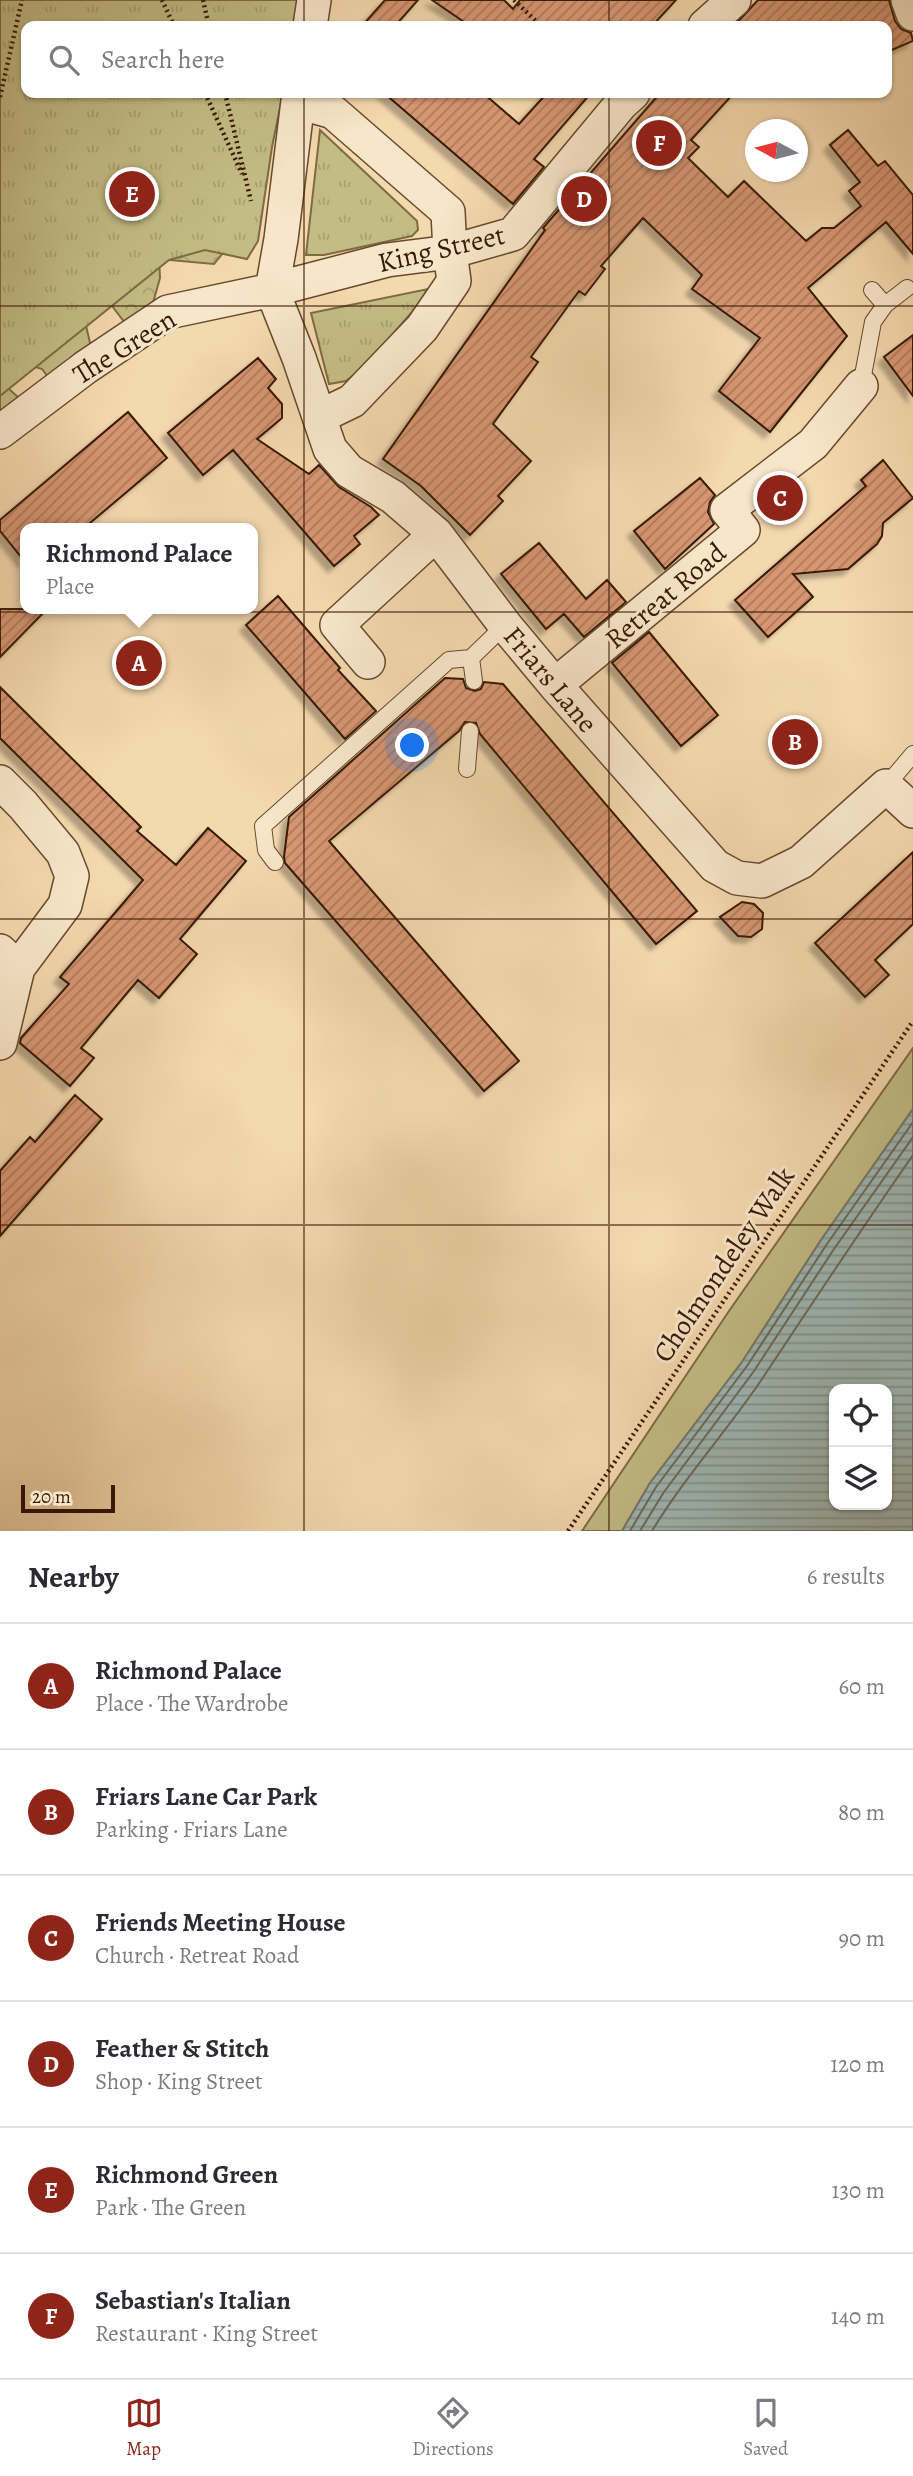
<!DOCTYPE html>
<html lang="en">
<head>
<meta charset="utf-8">
<style>
  body { margin:0; font-family:Alegreya,serif; background:#f7f7f7; color:#2b2b33 }
  .controls { position:absolute; right:21px; bottom:21px; display:grid; overflow:hidden; border-radius:14px; box-shadow:0 2px 5px #0004 }
  .controls button { width:63px; height:63px; display:grid; place-items:center; padding:0; border:0; border-bottom:2px solid #e1e1e2; background:#fff; color:#2b2b33; font:35px sans-serif }
  .compass { position:absolute; left:745px; top:119px; width:63px; height:63px; border-radius:50%; background:#fff; box-shadow:0 2px 5px #0004; rotate:277deg }
  .scale { position:absolute; left:21px; bottom:18px; width:94px; box-sizing:border-box; padding-left:7px; border:4px solid #381a02; border-top:0; font-size:19px; line-height:24px; white-space:nowrap; color:#381a02; -webkit-text-stroke:5px #f8e6ca; paint-order:stroke }
  .you { position:absolute; left:413px; top:746px; width:24px; height:24px; margin:-18px; border:5px solid #fff; border-radius:50%; background:#1a73e8; box-shadow:0 0 0 10px #1a73e833 }
  .badge { display:grid; place-items:center; width:46px; height:46px; border-radius:50%; background:#8f2418; color:#fff; font-size:23px; font-weight:700 }
  .pin { position:absolute; translate:-50% -50%; border:4px solid #fff; box-shadow:0 2px 7px #0006 }
  .popup { position:absolute; left:20px; top:523px; width:238px; height:91px; box-sizing:border-box; display:grid; place-content:center; border-radius:14px; background:#fff; filter:drop-shadow(0 2px 5px #0005); font-size:23px; white-space:nowrap; color:#7c7c81 }
  .popup b { font-size:26px; color:#2b2b33 }
  .popup::after { content:''; position:absolute; left:50%; top:100%; margin-left:-14px; border:14px solid transparent; border-top-color:#fff }
  .list { margin:0; padding:0; list-style:none }
  h2 { display:flex; justify-content:space-between; align-items:center; height:91px; margin:0; padding:0 28px; font-size:30px }
  h2 small { font-size:23px; font-weight:400; color:#7c7c81 }
  .list li { display:grid; grid-template-columns:46px 1fr auto; gap:21px; align-items:center; box-sizing:border-box; height:126px; padding:0 28px; border-top:2px solid #e1e1e2 }
  .list b { display:block; font-size:26px; white-space:nowrap }
  .list p { margin:0; font-size:23px; white-space:nowrap; color:#7c7c81 }
  .list em { font-size:23px; font-style:normal; color:#7c7c81 }
  .icon { flex:none; width:38px; height:38px; fill:none; stroke:currentColor; stroke-width:2; stroke-linecap:round; stroke-linejoin:round }
  .map { position:relative; flex:none; width:913px; height:1531px; overflow:hidden }
  .search { position:absolute; background:#fff; box-shadow:0 2px 5px #0004; left:21px; right:21px; top:21px; height:77px; display:flex; align-items:center; gap:18px; box-sizing:border-box; padding:0 24px; border-radius:14px; color:#7c7c81; font-size:26px }
  .sheet { height:847px; background:#fff }
  nav { display:flex; justify-content:space-around; align-items:center; box-sizing:border-box; height:98px; border-top:2px solid #e1e1e2; background:#fff; font-size:19px; color:#7c7c81 }
  nav a { display:grid; justify-items:center; gap:4px }
  nav .on { color:#8f2418 }
  .map>svg:first-child { display:block }
  .grass { fill:#c3bc85; stroke:#7e6b44; stroke-width:2 }
  .forest { fill:url(#forest-crowns); stroke:#7e6b44; stroke-width:2 }
  .park { fill:url(#park-tufts); stroke:#7e6b44; stroke-width:2 }
  .water { fill:url(#water-rules); stroke:#76796d; stroke-width:2; fill-rule:evenodd }
  .lines { fill:none; stroke-linecap:round; stroke-linejoin:round }
  .shore { stroke:#6c695c; stroke-width:2 }
  .building { fill:url(#building-hatch); stroke:#381a02; stroke-width:2; filter:url(#shadow) }
  .lane-casing { stroke:#674a2d; stroke-width:18 }
  .street-casing { stroke:#674a2d; stroke-width:36 }
  .path { stroke:#381a02; stroke-width:4.5; stroke-dasharray:2 3.5; stroke-linecap:butt }
  .lane { stroke:#f8e6ca; stroke-width:16 }
  .street { stroke:#f8e6ca; stroke-width:33 }
  .grid { fill:none; stroke:#381a02; stroke-width:2; stroke-opacity:0.55 }
  .labels { text-anchor:middle; stroke-width:6; stroke-linejoin:round; paint-order:stroke }
  .street-label { font-size:28px; fill:#381a02; stroke:#f8e6ca }
</style>
</head>
<body>
<div class="map">
<svg width="913" height="1531" viewBox="0 0 913 1531">
  <defs>
    <pattern id="forest-crowns" width="20" height="18" patternUnits="userSpaceOnUse" patternTransform="scale(1.75)"><rect width="20" height="18" fill="#c3bc85"/><path d="M2 6a3 3 0 1 1 6 0M12 15a3 3 0 1 1 6 0" fill="none" stroke="#a8a171"/></pattern>
    <pattern id="park-tufts" width="24" height="20" patternUnits="userSpaceOnUse" patternTransform="scale(1.75)"><rect width="24" height="20" fill="#c3bc85"/><path d="M3 7l-1-3M5 7V3M7 7l1-3M15 17l-1-3M17 17v-4M19 17l1-3" fill="none" stroke="#a8a171"/></pattern>
    <pattern id="water-rules" width="6" height="5" patternUnits="userSpaceOnUse" patternTransform="scale(1.75)"><rect width="6" height="5" fill="#9fb8b5"/><path d="M0 2.5h6" fill="none" stroke="#839591"/></pattern>
    <pattern id="building-hatch" width="6" height="6" patternUnits="userSpaceOnUse" patternTransform="scale(1.75)"><rect width="6" height="6" fill="#d69673"/><path d="M-1 1l2-2M0 6l6-6M5 7l2-2" fill="none" stroke="#af7a5c"/></pattern>
    <filter id="shadow"><feDropShadow dx="-6" dy="6" stdDeviation="2" flood-color="#0004"/></filter>
  </defs>
  <rect width="100%" height="100%" fill="#f4d8ae"/>
  <filter id="stains"><feTurbulence type="fractalNoise" baseFrequency=".00286" numOctaves="4"/><feColorMatrix values="0 0 0 0 .2 0 0 0 0 .09 0 0 0 0 .02 0 0 0 .5 -.17"/></filter>
  <radialGradient id="worn" r=".72"><stop offset=".6" stop-color="#630" stop-opacity="0"/><stop offset="1" stop-color="#630" stop-opacity=".3"/></radialGradient>
  <path class="grass" d="M 913,1048 L 913,1109 L 821,1240 L 742,1362 L 650,1483 L 622,1531 L 582,1531 L 729,1311 Z"/>
  <path class="forest" d="M 232,242 L 214,264 L 159,259 L 160,278 L 151,310 L 125,323 L 106,298 L 83,313 L 91,347 L 48,377 L 42,369 L 5,357 L 122,264 Z
    M 0,381 L 18,397 L 0,418 Z"/>
  <path class="park" d="M 0,0 L 308,0 L 301,26 L 26,26 L 26,93 L 283,93 L 272,147 L 258,241 L 247,259 L 205,250 L 169,260 L 0,396 Z
    M 320,130 L 417,221 L 418,230 L 412,236 L 324,255 L 306,255 Z
    M 433,288 L 364,367 L 346,381 L 329,384 L 311,313 Z"/>
  <path class="water" d="M 913,1109 L 913,1531 L 622,1531 L 650,1483 L 742,1362 L 821,1240 ZM 834,1389 L 887,1389 L 887,1505 L 834,1505 Z"/>
  <g class="lines">
    <path class="shore" d="M 630,1531 L 656,1487 L 747,1366 L 827,1244 L 913,1122
      M 640,1531 L 664,1492 L 754,1371 L 834,1249 L 913,1137
      M 652,1531 C 685,1476 729,1429 764,1376 C 813,1302 862,1228 913,1155"/>
  </g>
  <path class="building" d="M 385,0 L 418,0 L 395,26 L 362,26 Z
    M 432,0 L 504,0 L 513,9 L 520,0 L 676,0 L 652,26 L 470,26 Z
    M 758,0 L 889,0 L 895,21 L 901,29 L 911,33 L 913,41 L 887,52 L 887,26 L 734,26 Z
    M 384,93 L 483,93 L 519,124 L 547,93 L 591,93 L 534,159 L 544,167 L 513,204 Z
    M 660,93 L 734,93 L 691,140 L 699,147 L 688,158 L 728,197 L 744,181 L 806,241 L 822,228 L 834,228 L 861,206 L 849,191 L 860,182 L 830,145 L 848,130 L 878,166 L 885,161 L 913,195 L 913,254 L 886,222 L 808,288 L 847,336 L 770,432 L 719,391 L 760,338 L 692,289 L 702,275 L 643,218 L 601,266 L 605,269 L 585,295 L 579,291 L 531,357 L 538,362 L 493,424 L 531,461 L 498,496 L 503,501 L 470,535 L 421,486 L 383,459 L 545,230 L 543,228 Z
    M 913,335 L 913,396 L 884,357 Z
    M 258,358 L 276,379 L 268,388 L 282,404 L 282,418 L 257,439 L 309,474 L 319,465 L 339,487 L 371,507 L 379,515 L 354,536 L 360,544 L 334,566 L 233,450 L 203,475 L 168,433 Z
    M 128,412 L 167,458 L 84,528 L 25,528 L 25,562 L 0,531 L 0,520 Z
    M 883,460 L 913,498 L 883,523 L 882,536 L 877,544 L 848,569 L 793,574 L 813,597 L 768,637 L 735,600 L 866,486 L 861,480 Z
    M 700,478 L 715,495 L 710,502 L 708,512 L 714,524 L 665,569 L 634,531 Z
    M 539,543 L 586,599 L 607,580 L 626,602 L 584,637 L 564,614 L 546,629 L 501,574 Z
    M 278,596 L 340,668 L 338,670 L 376,711 L 345,739 L 246,625 Z
    M 0,609 L 47,609 L 0,657 Z
    M 649,632 L 718,715 L 681,746 L 612,663 Z
    M 445,678 L 463,679 L 466,688 L 475,691 L 481,689 L 484,682 L 503,684 L 697,911 L 656,944 L 480,734 L 476,723 L 465,722 L 459,731 L 329,841 L 519,1061 L 484,1091 L 285,863 L 284,857 L 289,817 Z
    M 0,687 L 141,827 L 137,831 L 176,865 L 208,828 L 246,861 L 180,939 L 197,954 L 159,998 L 138,980 L 81,1048 L 94,1058 L 70,1086 L 20,1043 L 21,1038 L 69,984 L 60,977 L 143,880 L 0,738 Z
    M 913,852 L 913,924 L 875,960 L 889,975 L 865,997 L 815,943 Z
    M 742,902 L 754,904 L 763,913 L 762,929 L 751,937 L 738,936 L 720,917 Z
    M 75,1095 L 102,1119 L 0,1236 L 0,1171 L 30,1137 L 35,1142 Z"/>
  <g class="lines">
    <defs>
      <path id="lane" d="M 872,290 L 885,305
        M 861,386 L 873,322 L 885,305 L 907,288
        M 471,658 L 474,681
        M 467,769 L 470,731
        M 886,786 L 913,754
        M 275,862 L 266,850 L 263,826 L 449,660 L 471,658 L 505,625"/>
      <path id="street" d="M 908,0 L 913,14
        M 310,26 L 314,0
        M 705,26 L 734,0
        M 298,102 L 333,112 L 448,212 L 450,252 L 454,281 L 422,328 L 352,401 L 319,417
        M 272,290 L 299,358 L 330,449 L 349,471 L 393,497 L 436,534 L 505,625 L 555,685 L 715,866 L 737,878 L 762,881 L 801,862 L 886,786 L 913,811
        M 272,290 L 281,239 L 299,93
        M 0,432 L 86,367 L 168,312 L 272,290 L 387,260 L 450,252 L 513,234 L 621,104 L 633,93
        M 368,662 L 337,625 L 436,534
        M 555,685 L 743,530 L 727,510 L 813,444 L 861,386
        M 0,782 L 23,805 L 63,853 L 72,876 L 65,905 L 18,968
        M 0,951 L 18,968 L 0,1043"/>
    </defs>
    <use href="#lane" class="lane-casing"/>
    <use href="#street" class="street-casing"/>
    <path class="path" d="M 162,0 L 174,26
      M 203,0 L 209,26
      M 514,0 L 541,26
      M 205,93 L 242,174
      M 225,93 L 251,201
      M 0,97 L 22,0
      M 568,1531 L 913,1021"/>
    <use href="#lane" class="lane"/>
    <use href="#street" class="street"/>
  </g>
  <path class="grid" d="M 304,0 L 304,26M 609,0 L 609,26M 304,93 L 304,1531M 609,93 L 609,1531M 0,306 L 913,306M 0,612 L 913,612M 0,919 L 913,919M 0,1225 L 913,1225"/>
  <g class="labels">
    <g class="street-label">
      <text transform="translate(441 248) rotate(-13)" y="10">King Street</text>
      <text transform="translate(124 346) rotate(-32)" y="10">The Green</text>
      <text transform="translate(665 595) rotate(-40)" y="10">Retreat Road</text>
      <text transform="translate(551 679) rotate(50)" y="10">Friars Lane</text>
      <text transform="translate(723 1264) rotate(-56)" y="10">Cholmondeley Walk</text>
    </g>
  </g>
  <rect width="100%" height="100%" filter="url(#stains)"/>
  <rect width="100%" height="100%" fill="url(#worn)"/>
</svg>
<div class="controls">
<button><svg class="icon" aria-label="locate" viewBox="0 0 24 24"><circle cx="12" cy="12" r="6"/><path d="M12 2v4M12 18v4M2 12h4M18 12h4"/></svg></button>
<button><svg class="icon" aria-label="layers" viewBox="0 0 24 24"><path d="M12 4l9 5-9 5-9-5zM3 14l9 5 9-5"/></svg></button>
</div>
<svg class="compass" viewBox="-18 -18 36 36"><path d="M0-13l5 13h-10z" fill="#e53935"/><path d="M0 13l5-13h-10z" fill="#7c7c81"/></svg>
<div class="scale">20 m</div>
<div class="you"></div>
<div class="pin badge" style="left:139px;top:663px">A</div>
<div class="popup"><b>Richmond Palace</b>Place</div>
<div class="pin badge" style="left:795px;top:742px">B</div>
<div class="pin badge" style="left:780px;top:498px">C</div>
<div class="pin badge" style="left:584px;top:199px">D</div>
<div class="pin badge" style="left:132px;top:194px">E</div>
<div class="pin badge" style="left:659px;top:143px">F</div>
<div class="search"><svg class="icon" aria-label="search" viewBox="0 0 24 24"><circle cx="10" cy="10" r="6"/><path d="M15 15l6 6"/></svg>Search here</div>
</div>
<section class="sheet">
<h2>Nearby<small>6 results</small></h2>
<ul class="list">
<li><span class="badge">A</span><div><b>Richmond Palace</b><p>Place · The Wardrobe</p></div><em>60 m</em></li>
<li><span class="badge">B</span><div><b>Friars Lane Car Park</b><p>Parking · Friars Lane</p></div><em>80 m</em></li>
<li><span class="badge">C</span><div><b>Friends Meeting House</b><p>Church · Retreat Road</p></div><em>90 m</em></li>
<li><span class="badge">D</span><div><b>Feather &amp; Stitch</b><p>Shop · King Street</p></div><em>120 m</em></li>
<li><span class="badge">E</span><div><b>Richmond Green</b><p>Park · The Green</p></div><em>130 m</em></li>
<li><span class="badge">F</span><div><b>Sebastian's Italian</b><p>Restaurant · King Street</p></div><em>140 m</em></li>
</ul>
</section>
<nav>
<a class="on"><svg class="icon" aria-label="map" viewBox="0 0 24 24"><path d="M3 6l6-2 6 2 6-2v14l-6 2-6-2-6 2zM9 4v14M15 6v14"/></svg>Map</a>
<a><svg class="icon" aria-label="directions" viewBox="0 0 24 24"><path d="M12 3l9 9-9 9-9-9zM9 14v-3h6M13 9l2 2-2 2"/></svg>Directions</a>
<a><svg class="icon" aria-label="saved" viewBox="0 0 24 24"><path d="M7 4h10v16l-5-4-5 4z"/></svg>Saved</a>
</nav>
</body>
</html>
